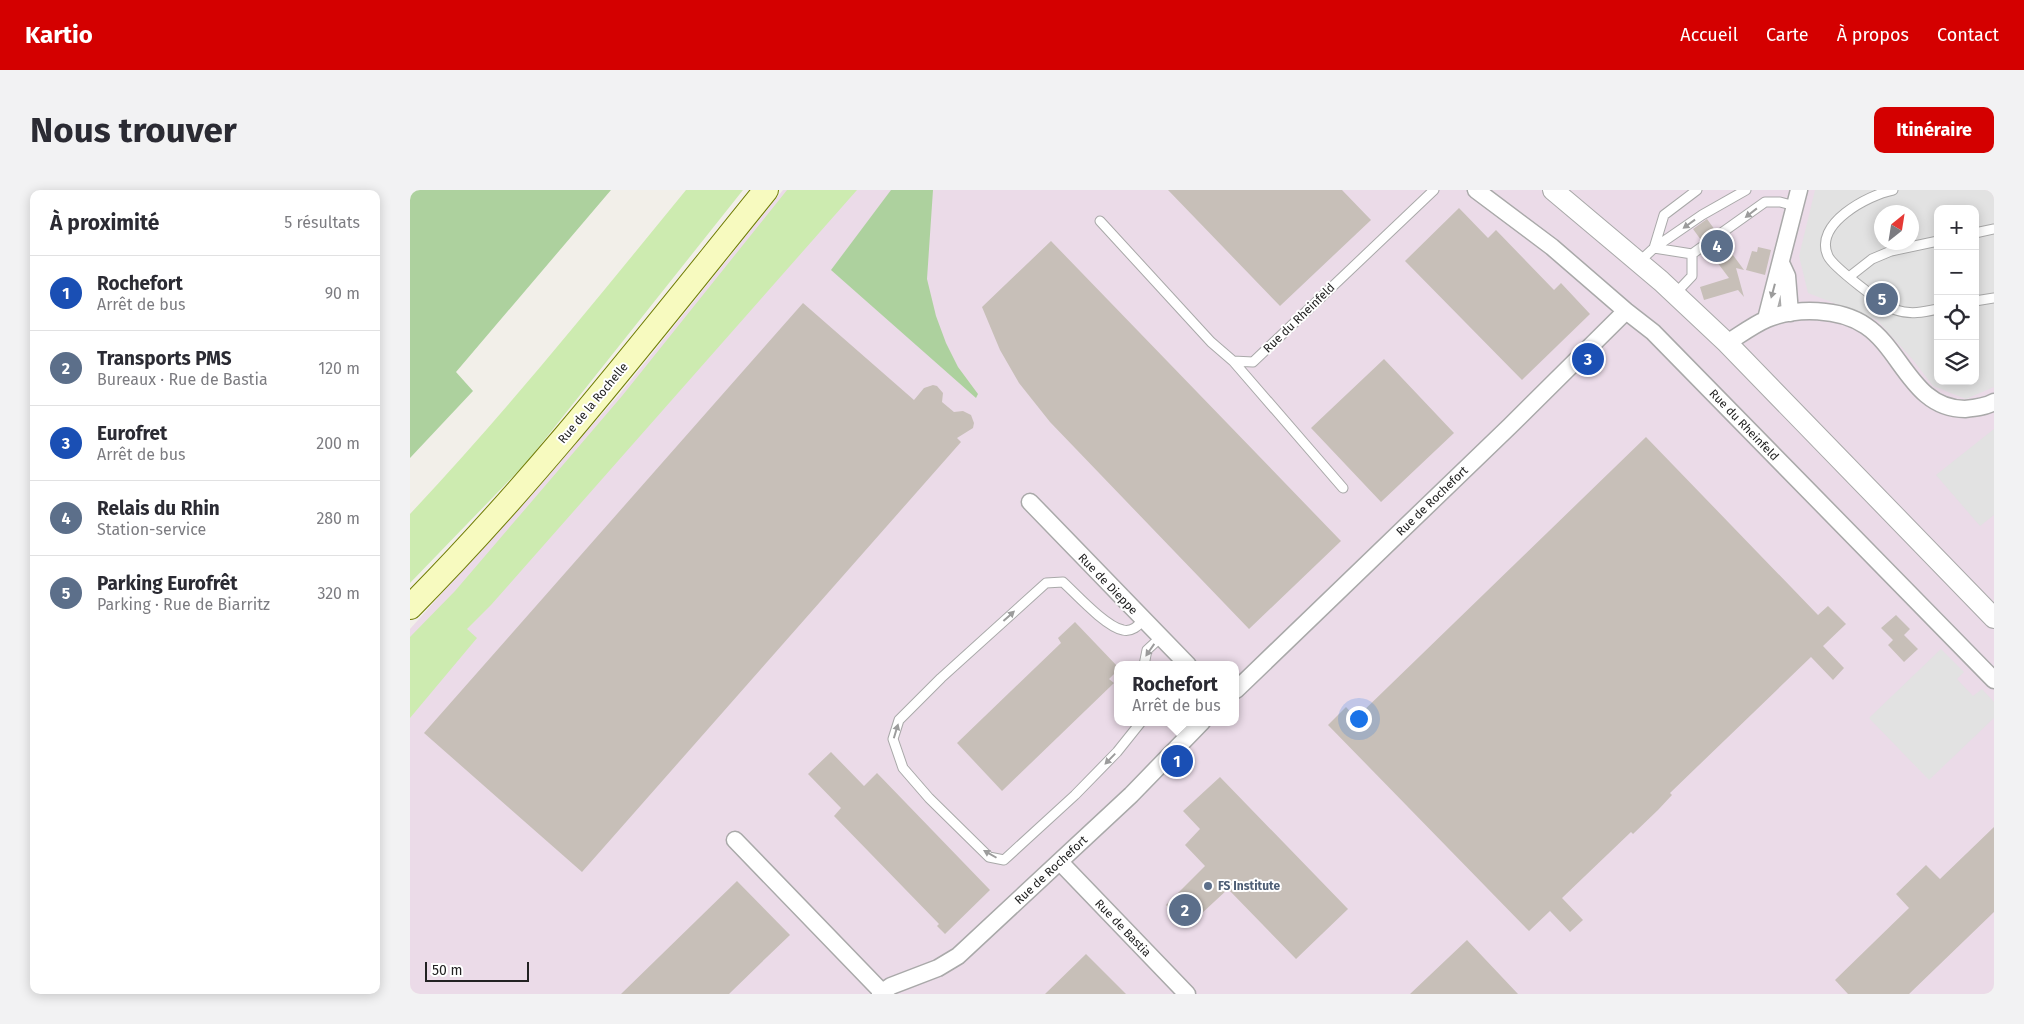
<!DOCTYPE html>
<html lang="fr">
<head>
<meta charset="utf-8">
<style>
  body { margin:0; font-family:"Fira Sans",sans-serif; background:#f2f2f3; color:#2b2b33 }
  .controls { position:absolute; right:15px; top:15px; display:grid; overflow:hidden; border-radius:10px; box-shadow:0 2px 12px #0003 }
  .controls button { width:45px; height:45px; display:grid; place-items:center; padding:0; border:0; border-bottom:1px solid #e1e1e2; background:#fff; color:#2b2b33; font:25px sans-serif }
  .compass { position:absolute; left:1464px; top:15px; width:45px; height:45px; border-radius:50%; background:#fff; box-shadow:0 2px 12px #0003; rotate:30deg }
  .scale { position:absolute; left:15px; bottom:12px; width:104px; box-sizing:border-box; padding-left:5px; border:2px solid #222; border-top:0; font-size:14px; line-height:18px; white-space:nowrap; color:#222; -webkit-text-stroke:4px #fff; paint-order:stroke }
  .you { position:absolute; left:948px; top:528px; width:18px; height:18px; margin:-12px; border:4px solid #fff; border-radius:50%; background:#1a73e8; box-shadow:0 0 0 8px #1a73e833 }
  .badge { display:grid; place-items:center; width:32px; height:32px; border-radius:50%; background:#d40000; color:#fff; font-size:16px; font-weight:700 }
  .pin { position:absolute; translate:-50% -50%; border:2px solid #fff; box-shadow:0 1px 5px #0006 }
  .popup { position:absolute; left:704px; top:471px; width:125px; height:65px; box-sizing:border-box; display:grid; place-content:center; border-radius:10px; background:#fff; filter:drop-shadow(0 1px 4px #0005); font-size:16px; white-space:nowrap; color:#7c7c81 }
  .popup b { font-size:19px; color:#2b2b33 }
  .popup::after { content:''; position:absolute; left:50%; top:100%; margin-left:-10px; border:10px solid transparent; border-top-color:#fff }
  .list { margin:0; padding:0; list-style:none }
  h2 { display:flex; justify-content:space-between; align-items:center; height:65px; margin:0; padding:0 20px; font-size:21px }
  h2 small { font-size:16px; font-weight:400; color:#7c7c81 }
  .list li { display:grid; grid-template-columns:32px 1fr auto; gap:15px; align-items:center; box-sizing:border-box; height:75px; padding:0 20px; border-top:1px solid #e1e1e2 }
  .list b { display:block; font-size:19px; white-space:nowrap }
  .list p { margin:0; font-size:16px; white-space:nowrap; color:#7c7c81 }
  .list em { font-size:16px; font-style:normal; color:#7c7c81 }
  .icon { flex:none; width:28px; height:28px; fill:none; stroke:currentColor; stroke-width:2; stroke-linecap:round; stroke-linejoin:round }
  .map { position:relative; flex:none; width:1584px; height:804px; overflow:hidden; border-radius:10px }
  header { display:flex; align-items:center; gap:30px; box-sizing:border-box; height:70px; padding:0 25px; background:#d40000; color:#fff }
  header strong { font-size:24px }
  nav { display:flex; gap:28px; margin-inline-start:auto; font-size:18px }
  .intro { display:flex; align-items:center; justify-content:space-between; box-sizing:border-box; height:120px; padding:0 30px }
  h1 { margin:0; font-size:35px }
  .button { padding:12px 22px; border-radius:10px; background:#d40000; color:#fff; font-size:18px; font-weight:700 }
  main { display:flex; gap:30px; padding:0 30px }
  aside { flex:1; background:#fff; border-radius:10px; box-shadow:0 2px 12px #0003 }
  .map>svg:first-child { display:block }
  .industrial { fill:#ebdbe8; fill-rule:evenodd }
  .grass { fill:#cdebb0 }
  .forest { fill:#add19e }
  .parking { fill:#e2e2e2; fill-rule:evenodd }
  .building { fill:#c7bfb8 }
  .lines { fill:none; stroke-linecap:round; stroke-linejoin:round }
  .service-casing { stroke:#a9a9a9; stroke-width:11 }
  .minor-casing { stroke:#a9a9a9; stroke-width:19 }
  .tertiary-casing { stroke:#a9a9a9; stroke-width:22 }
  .secondary-casing { stroke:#707d05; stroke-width:26 }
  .service { stroke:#fff; stroke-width:9 }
  .minor { stroke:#fff; stroke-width:16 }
  .tertiary { stroke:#fff; stroke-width:20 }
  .secondary { stroke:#f7fabf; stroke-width:24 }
  .oneway { fill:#9c9c9c }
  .service-dot { fill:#5c6f8a; stroke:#fff; stroke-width:2 }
  .labels { text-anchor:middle; stroke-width:4; stroke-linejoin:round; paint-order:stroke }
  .street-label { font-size:12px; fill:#222; stroke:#fff }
  .service-label { font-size:12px; font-weight:bold; fill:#4e5e75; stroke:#fff; text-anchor:start }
</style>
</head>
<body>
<header>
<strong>Kartio</strong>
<nav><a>Accueil</a><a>Carte</a><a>À propos</a><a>Contact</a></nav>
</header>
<div class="intro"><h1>Nous trouver</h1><a class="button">Itinéraire</a></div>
<main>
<aside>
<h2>À proximité<small>5 résultats</small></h2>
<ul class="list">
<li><span class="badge" style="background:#1a4fb4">1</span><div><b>Rochefort</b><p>Arrêt de bus</p></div><em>90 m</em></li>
<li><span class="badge" style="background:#5c6f8a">2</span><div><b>Transports PMS</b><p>Bureaux · Rue de Bastia</p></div><em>120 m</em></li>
<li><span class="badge" style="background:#1a4fb4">3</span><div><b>Eurofret</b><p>Arrêt de bus</p></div><em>200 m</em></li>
<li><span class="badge" style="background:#5c6f8a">4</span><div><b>Relais du Rhin</b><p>Station-service</p></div><em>280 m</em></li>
<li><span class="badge" style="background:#5c6f8a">5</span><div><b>Parking Eurofrêt</b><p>Parking · Rue de Biarritz</p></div><em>320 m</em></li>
</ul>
</aside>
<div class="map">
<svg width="1584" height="804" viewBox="0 0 1584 804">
  <rect width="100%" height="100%" fill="#f2efe9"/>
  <path class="industrial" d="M 373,0 L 1584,0 L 1584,804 L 0,804 L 0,439 L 209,205 ZM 1528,19 L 1565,19 L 1565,191 L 1528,191 ZM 1472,22 L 1502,22 L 1502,52 L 1472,52 ZM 708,475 L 826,475 L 826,532 L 708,532 Z"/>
  <path class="grass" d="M 276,0 L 333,0 L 116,273 L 0,393 L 0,324 C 97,221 186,110 276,0 Z
    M 377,0 L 447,0 L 81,415 L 57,439 L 67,448 L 0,528 L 0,447 L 45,401 L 212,206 Z"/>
  <path class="forest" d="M 0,0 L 201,0 L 46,182 L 63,201 L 0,268 Z
    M 481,0 L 523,0 L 517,89 L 526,126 L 536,153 L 548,177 L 568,204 L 566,208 L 421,80 Z"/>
  <path class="parking" d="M 1405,0 L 1584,0 L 1584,197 L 1556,209 L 1523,196 L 1503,170 L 1467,130 L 1398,103 L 1389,66 ZM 1528,19 L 1565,19 L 1565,191 L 1528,191 ZM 1472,22 L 1502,22 L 1502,52 L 1472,52 Z
    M 1584,239 L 1584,325 L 1570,336 L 1526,285 Z
    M 1531,459 L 1554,482 L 1547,489 L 1563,506 L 1572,499 L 1584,512 L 1584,528 L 1519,590 L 1459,528 Z"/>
  <path class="building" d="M 758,0 L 932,0 L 961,30 L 870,116 Z
    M 1049,18 L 1078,48 L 1086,40 L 1144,100 L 1151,93 L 1180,124 L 1112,190 L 995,71 Z
    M 1297,29 L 1305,40 L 1291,50 L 1283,39 Z
    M 1312,50 L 1334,80 L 1326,78 L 1334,107 L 1328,100 L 1294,110 L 1290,97 L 1319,88 L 1298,60 Z
    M 641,51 L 931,351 L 839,439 L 640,232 L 609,193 L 590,160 L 572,117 Z
    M 1348,57 L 1361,60 L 1355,85 L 1336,80 L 1342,61 L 1347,62 Z
    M 393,113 L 504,210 L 514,198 L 523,195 L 527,196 L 533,203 L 532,212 L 544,222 L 553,221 L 561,225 L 564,233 L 563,238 L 547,248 L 551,252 L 172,682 L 14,543 Z
    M 974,169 L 1044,243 L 971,312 L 901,238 Z
    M 1236,247 L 1408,425 L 1418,416 L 1436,434 L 1413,456 L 1434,478 L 1423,490 L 1401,467 L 1260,603 L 1262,605 L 1248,620 L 1223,644 L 1221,642 L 1152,708 L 1173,730 L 1160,742 L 1140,721 L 1119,741 L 918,535 L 936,517 L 946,528 Z
    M 1486,425 L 1500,439 L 1494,445 L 1508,459 L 1494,472 L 1478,455 L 1483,450 L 1471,438 Z
    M 665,432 L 708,477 L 708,480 L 699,489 L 704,493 L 592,601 L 547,553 L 651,453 L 648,448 Z
    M 421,562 L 454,596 L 467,583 L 580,700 L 535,744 L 527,736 L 529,734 L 424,626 L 431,618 L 398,584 Z
    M 810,587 L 938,719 L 886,769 L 818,699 L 777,737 L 756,715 L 795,676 L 775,655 L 790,639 L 773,621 Z
    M 1584,637 L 1584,722 L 1499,804 L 1438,804 L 1425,790 L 1499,718 L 1486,704 L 1516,675 L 1530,689 Z
    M 327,691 L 380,745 L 357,767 L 319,804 L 211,804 Z
    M 1057,750 L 1108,804 L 1000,804 Z
    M 676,764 L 716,804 L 635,804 Z"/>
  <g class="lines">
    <defs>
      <path id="service" d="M 1483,0 C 1458,5 1403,34 1418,66 C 1423,77 1474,116 1486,120 C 1500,125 1514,122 1528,119
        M 690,31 L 801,152 L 823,171 L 843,172 L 1024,0
        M 1565,43 L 1584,39
        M 1244,58 L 1282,64 L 1355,12 L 1370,12 L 1385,16
        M 1244,58 L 1292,25 L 1336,0
        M 1229,72 L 1244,58 L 1254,25 L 1287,0
        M 1439,87 L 1462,69 L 1481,61 L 1528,51
        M 1265,104 L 1282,86 L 1282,64
        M 1565,111 L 1584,108
        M 823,171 L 933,298
        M 734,475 L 737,460 L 751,447
        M 731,532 L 707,562 L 665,605 L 594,670 L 579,667 L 519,608 L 493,578 L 483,549 L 489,530 L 531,488 L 636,393 L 653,392 C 666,404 696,437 713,440 C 722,442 728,436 733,430"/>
      <path id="minor" d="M 1066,0 L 1142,57 L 1216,121 L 1243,142 L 1584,490
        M 1371,73 L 1377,86 L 1380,123
        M 1356,129 L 1389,0
        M 1317,153 C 1330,145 1343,135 1357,129 C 1386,117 1430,118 1456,136 C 1492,160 1503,219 1555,219 C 1565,218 1575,217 1584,212
        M 620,312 L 778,475
        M 826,500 L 1100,236 L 1216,121
        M 325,650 L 472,802
        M 650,672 L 777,804
        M 470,804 L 481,796 L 528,778 L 548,766 L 721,605 L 792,532"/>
      <path id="tertiary" d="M 1143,0 L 1251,91 L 1317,153 L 1584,428"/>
      <path id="secondary" d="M 0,417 C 129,287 241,142 356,0"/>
    </defs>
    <use href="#service" class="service-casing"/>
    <use href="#minor" class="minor-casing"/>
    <use href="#tertiary" class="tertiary-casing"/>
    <use href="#secondary" class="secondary-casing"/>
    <use href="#service" class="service"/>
    <use href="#minor" class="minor"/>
    <use href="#tertiary" class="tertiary"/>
    <use href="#secondary" class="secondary"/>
  </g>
  <defs><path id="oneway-solid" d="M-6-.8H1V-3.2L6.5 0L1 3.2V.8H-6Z" transform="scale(1.25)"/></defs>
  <g class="oneway">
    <use href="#oneway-solid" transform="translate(1341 23) rotate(142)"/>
    <use href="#oneway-solid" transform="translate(1279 34) rotate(144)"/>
    <use href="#oneway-solid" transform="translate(1363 101) rotate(105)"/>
    <use href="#oneway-solid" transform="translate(599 426) rotate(-42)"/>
    <use href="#oneway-solid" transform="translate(740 460) rotate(125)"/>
    <use href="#oneway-solid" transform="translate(486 541) rotate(-73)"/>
    <use href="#oneway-solid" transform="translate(700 569) rotate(134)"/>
    <use href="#oneway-solid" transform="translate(580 664) rotate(-150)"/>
  </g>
  <circle class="service-dot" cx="798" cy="696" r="5"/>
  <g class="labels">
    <g class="street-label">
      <text transform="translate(889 128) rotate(-44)" y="4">Rue du Rheinfeld</text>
      <text transform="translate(183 213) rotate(-50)" y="4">Rue de la Rochelle</text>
      <text transform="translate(1334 235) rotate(46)" y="4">Rue du Rheinfeld</text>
      <text transform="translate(1022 311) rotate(-44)" y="4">Rue de Rochefort</text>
      <text transform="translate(698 394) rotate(46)" y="4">Rue de Dieppe</text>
      <text transform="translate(641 680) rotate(-43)" y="4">Rue de Rochefort</text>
      <text transform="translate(713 738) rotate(46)" y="4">Rue de Bastia</text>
    </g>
    <g class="service-label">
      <text x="808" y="700">FS Institute</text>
    </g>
  </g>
</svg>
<div class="controls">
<button>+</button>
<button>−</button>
<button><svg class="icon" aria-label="locate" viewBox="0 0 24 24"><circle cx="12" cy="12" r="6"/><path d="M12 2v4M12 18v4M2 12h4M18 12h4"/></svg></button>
<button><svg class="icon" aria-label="layers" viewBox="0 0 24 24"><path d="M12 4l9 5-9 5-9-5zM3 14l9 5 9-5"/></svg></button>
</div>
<svg class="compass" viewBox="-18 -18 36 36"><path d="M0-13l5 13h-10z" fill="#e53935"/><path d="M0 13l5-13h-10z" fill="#7c7c81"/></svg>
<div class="scale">50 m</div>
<div class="you"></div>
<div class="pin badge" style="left:767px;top:571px;background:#1a4fb4">1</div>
<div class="popup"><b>Rochefort</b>Arrêt de bus</div>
<div class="pin badge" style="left:775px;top:720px;background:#5c6f8a">2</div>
<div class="pin badge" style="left:1178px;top:169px;background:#1a4fb4">3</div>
<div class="pin badge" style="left:1307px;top:56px;background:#5c6f8a">4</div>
<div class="pin badge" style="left:1472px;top:109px;background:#5c6f8a">5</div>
</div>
</main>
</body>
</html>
